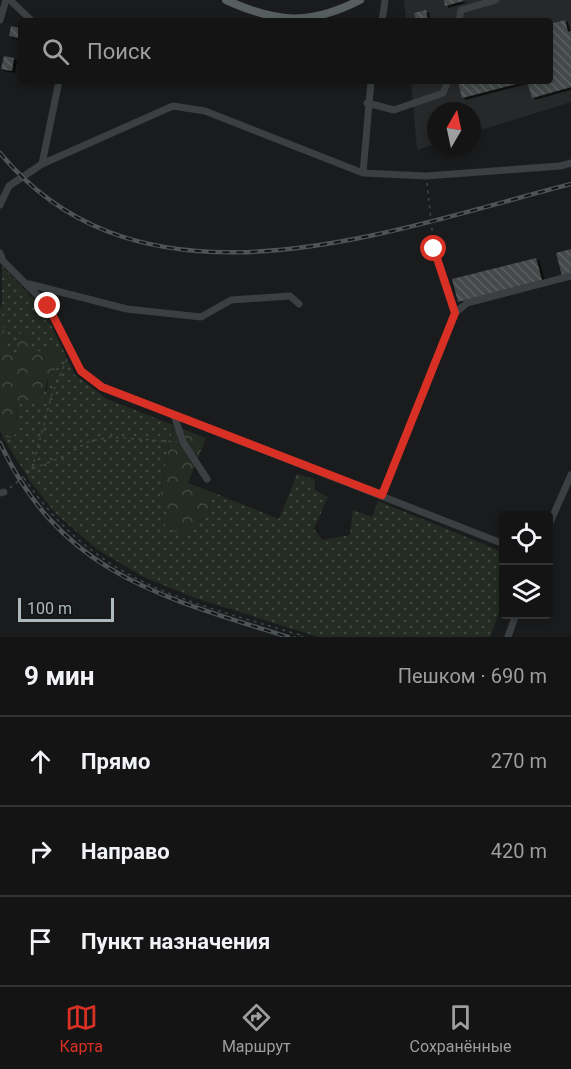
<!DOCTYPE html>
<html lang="ru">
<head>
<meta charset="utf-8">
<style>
  body { margin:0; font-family:Roboto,sans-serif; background:#1d1d1e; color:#f1f3f6 }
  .controls { position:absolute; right:18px; bottom:18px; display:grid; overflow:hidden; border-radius:6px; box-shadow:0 3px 9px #0003 }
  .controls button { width:54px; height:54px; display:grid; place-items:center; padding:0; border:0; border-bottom:2px solid #333334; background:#141415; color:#f1f3f6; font:30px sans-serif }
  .compass { position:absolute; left:427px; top:102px; width:54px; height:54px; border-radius:50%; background:#141415; box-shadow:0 3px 9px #0003; rotate:9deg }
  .scale { position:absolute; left:18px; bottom:15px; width:96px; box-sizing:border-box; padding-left:6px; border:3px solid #adb9bc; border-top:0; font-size:16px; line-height:21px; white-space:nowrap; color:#adb9bc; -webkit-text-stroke:4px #151617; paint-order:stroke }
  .stop { position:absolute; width:18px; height:18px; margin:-14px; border:4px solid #d93025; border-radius:50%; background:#fff }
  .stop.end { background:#d93025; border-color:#fff; box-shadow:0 2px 6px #0008 }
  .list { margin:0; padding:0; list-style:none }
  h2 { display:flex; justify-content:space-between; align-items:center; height:78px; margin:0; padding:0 24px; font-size:26px }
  h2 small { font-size:20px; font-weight:400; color:#9d9ea0 }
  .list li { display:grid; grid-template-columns:39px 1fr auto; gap:18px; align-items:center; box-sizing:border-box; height:90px; padding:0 24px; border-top:2px solid #333334 }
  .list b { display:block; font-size:22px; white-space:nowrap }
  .list em { font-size:20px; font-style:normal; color:#9d9ea0 }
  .icon { flex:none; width:33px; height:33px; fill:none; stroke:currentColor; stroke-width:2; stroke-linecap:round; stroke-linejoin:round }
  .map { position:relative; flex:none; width:571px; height:637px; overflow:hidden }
  .search { position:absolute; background:#141415; box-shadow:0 3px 9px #0003; left:18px; right:18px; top:18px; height:66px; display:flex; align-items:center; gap:15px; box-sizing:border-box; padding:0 21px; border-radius:6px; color:#9d9ea0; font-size:22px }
  .sheet { height:348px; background:#141415 }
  nav { display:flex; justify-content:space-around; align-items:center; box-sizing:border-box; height:84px; border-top:2px solid #333334; background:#141415; font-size:16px; color:#9d9ea0 }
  nav a { display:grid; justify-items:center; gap:3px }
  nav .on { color:#d93025 }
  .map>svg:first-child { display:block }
  .built { fill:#262829 }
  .grass { fill:url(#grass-dots) }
  .forest { fill:url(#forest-crowns) }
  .building { fill:url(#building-back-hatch); filter:url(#shadow) }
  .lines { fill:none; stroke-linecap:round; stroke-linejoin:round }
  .path { stroke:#414748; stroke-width:1.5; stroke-dasharray:3 4.5; stroke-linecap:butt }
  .minor { stroke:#3b3f41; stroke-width:7 }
  .major { stroke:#575e60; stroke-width:8 }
  .rail-casing { stroke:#4e5456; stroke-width:4.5 }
  .rail { stroke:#151617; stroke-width:2; stroke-dasharray:7; stroke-linecap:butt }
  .route { stroke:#d93025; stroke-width:8 }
</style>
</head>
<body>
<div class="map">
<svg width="571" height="637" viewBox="0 0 571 637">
  <defs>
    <pattern id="grass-dots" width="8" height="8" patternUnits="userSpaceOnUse" patternTransform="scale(1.5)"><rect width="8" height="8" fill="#242b22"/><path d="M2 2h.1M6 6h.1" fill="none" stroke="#414840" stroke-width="1.8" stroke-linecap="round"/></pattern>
    <pattern id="forest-crowns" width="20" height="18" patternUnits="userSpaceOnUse" patternTransform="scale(1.5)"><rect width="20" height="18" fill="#242b22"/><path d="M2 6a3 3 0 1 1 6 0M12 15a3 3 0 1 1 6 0" fill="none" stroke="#414840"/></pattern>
    <pattern id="building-back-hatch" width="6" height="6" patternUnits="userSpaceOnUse" patternTransform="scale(1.5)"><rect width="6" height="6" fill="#444849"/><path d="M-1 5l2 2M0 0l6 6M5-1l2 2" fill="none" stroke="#5c6061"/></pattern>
    <filter id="shadow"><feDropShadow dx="3" dy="2" stdDeviation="0" flood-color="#0009"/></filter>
  </defs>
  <rect width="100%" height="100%" fill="#1a1b1c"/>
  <path class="built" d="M 404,0 L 571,0 L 571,102 L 472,133 L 472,111 L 436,111 L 436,144 L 417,150 L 411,81 L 550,81 L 550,21 L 406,21 Z"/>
  <path class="grass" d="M 2,266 L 44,310 L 75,375 L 107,399 L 173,425 L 160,495 L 169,515 L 165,526 L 186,537 L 208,512 L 212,492 L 279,519 L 297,474 L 314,479 L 315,490 L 328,497 L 314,529 L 322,540 L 350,535 L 353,510 L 372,517 L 378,501 L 503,552 L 503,602 L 490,637 L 318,637 L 195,598 L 144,577 L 98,550 L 56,514 L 30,481 L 2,436 L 12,438 L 17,417 L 16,405 L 20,399 L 31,397 L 47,390 L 48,379 L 55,371 L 54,344 L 43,353 L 32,349 L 30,341 L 18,353 L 13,354 L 2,342 Z"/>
  <path class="forest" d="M 0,304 C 6,322 0,342 13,354 L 18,353 L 17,347 L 22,329 L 31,332 L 30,341 L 33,349 L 43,353 L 54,344 L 60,351 L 62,362 L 48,379 L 42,400 L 21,399 L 16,405 L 17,432 L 12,438 L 2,436 L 0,429 Z
    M 173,425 L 206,438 L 188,483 L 212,492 L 208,512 L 186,538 L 165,526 L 169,514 L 160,496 Z"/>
  <path class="building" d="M 444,0 L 463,0 L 463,1 L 445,6 Z
    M 426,10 L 428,21 L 416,21 L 414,13 Z
    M 565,20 L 568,32 L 571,31 L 571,87 L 532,98 L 527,81 L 550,81 L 550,24 Z
    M 11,26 L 20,28 L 18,38 L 9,36 Z
    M 4,56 L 14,58 L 12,71 L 1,69 Z
    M 458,81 L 523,81 L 524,82 L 462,98 Z
    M 571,249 L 571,274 L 562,276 L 556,253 Z
    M 536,258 L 542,280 L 458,302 L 452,279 Z"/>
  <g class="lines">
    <path class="path" d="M 427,183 L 434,249 L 453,307
      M 32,469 L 52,394 L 67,359
      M 24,478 C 97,584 184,600 300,635
      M 10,488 L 32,469 L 62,457 L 90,441 L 112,437 L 177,442
      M 293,637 L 305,637"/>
    <path class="minor" d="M 10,0 L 32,21
      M 0,20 L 6,0
      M 382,21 L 385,0
      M 459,21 L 461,10 L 496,0
      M 367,103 L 394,110 L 443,93 L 448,81
      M 42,164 L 173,106 L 205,111 L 363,173 L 426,176 L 560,166 L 571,163
      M 363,173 L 371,81
      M 0,205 L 9,186 L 42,164 L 59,81
      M 0,253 L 3,261 L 48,306 L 81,371 L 102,387 L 504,544
      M 29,284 L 127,309 L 201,317 L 231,300 L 290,296 L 299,304
      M 175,418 L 183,442 L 207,479
      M 0,493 L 4,492
      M 382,495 L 455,313 L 467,303 L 571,276
      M 548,527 L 571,475
      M 508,637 L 516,614"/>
    <path class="major" d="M 226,0 C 277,23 309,26 360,0"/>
    <defs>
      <path id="rail" d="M 0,153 C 143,326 391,230 571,184
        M 0,443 C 61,574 162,597 288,637"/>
    </defs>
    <use href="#rail" class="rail-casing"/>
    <use href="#rail" class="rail"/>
  </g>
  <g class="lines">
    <path class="route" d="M 48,306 L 81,371 L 102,387 L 382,495 L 455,313 L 434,249"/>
  </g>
</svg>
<div class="controls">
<button><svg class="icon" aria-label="locate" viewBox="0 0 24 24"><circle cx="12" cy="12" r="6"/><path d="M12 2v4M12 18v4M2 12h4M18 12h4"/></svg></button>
<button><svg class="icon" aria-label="layers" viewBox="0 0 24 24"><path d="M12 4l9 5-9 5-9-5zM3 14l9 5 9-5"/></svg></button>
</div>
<svg class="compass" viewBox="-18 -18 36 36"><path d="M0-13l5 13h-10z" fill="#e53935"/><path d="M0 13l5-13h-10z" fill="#9d9ea0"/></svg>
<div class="scale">100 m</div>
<div class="stop" style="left:434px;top:249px"></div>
<div class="stop end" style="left:48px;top:306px"></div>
<div class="search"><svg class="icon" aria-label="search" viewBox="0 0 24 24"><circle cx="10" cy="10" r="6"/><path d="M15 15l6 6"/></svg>Поиск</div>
</div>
<section class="sheet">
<h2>9 мин<small>Пешком · 690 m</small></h2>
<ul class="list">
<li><svg class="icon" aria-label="ahead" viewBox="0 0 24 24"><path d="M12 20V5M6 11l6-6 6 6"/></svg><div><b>Прямо</b></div><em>270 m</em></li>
<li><svg class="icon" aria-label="right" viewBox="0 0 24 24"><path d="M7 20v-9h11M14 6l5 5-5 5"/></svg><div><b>Направо</b></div><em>420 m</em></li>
<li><svg class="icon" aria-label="arrive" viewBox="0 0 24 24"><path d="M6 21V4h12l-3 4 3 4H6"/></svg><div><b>Пункт назначения</b></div></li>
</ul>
</section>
<nav>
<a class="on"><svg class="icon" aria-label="map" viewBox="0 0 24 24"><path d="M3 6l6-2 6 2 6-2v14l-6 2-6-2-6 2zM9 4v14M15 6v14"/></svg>Карта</a>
<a><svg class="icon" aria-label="directions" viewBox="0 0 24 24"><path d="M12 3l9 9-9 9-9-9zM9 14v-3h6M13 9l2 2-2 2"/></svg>Маршрут</a>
<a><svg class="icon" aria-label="saved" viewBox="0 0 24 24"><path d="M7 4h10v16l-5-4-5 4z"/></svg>Сохранённые</a>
</nav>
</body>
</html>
